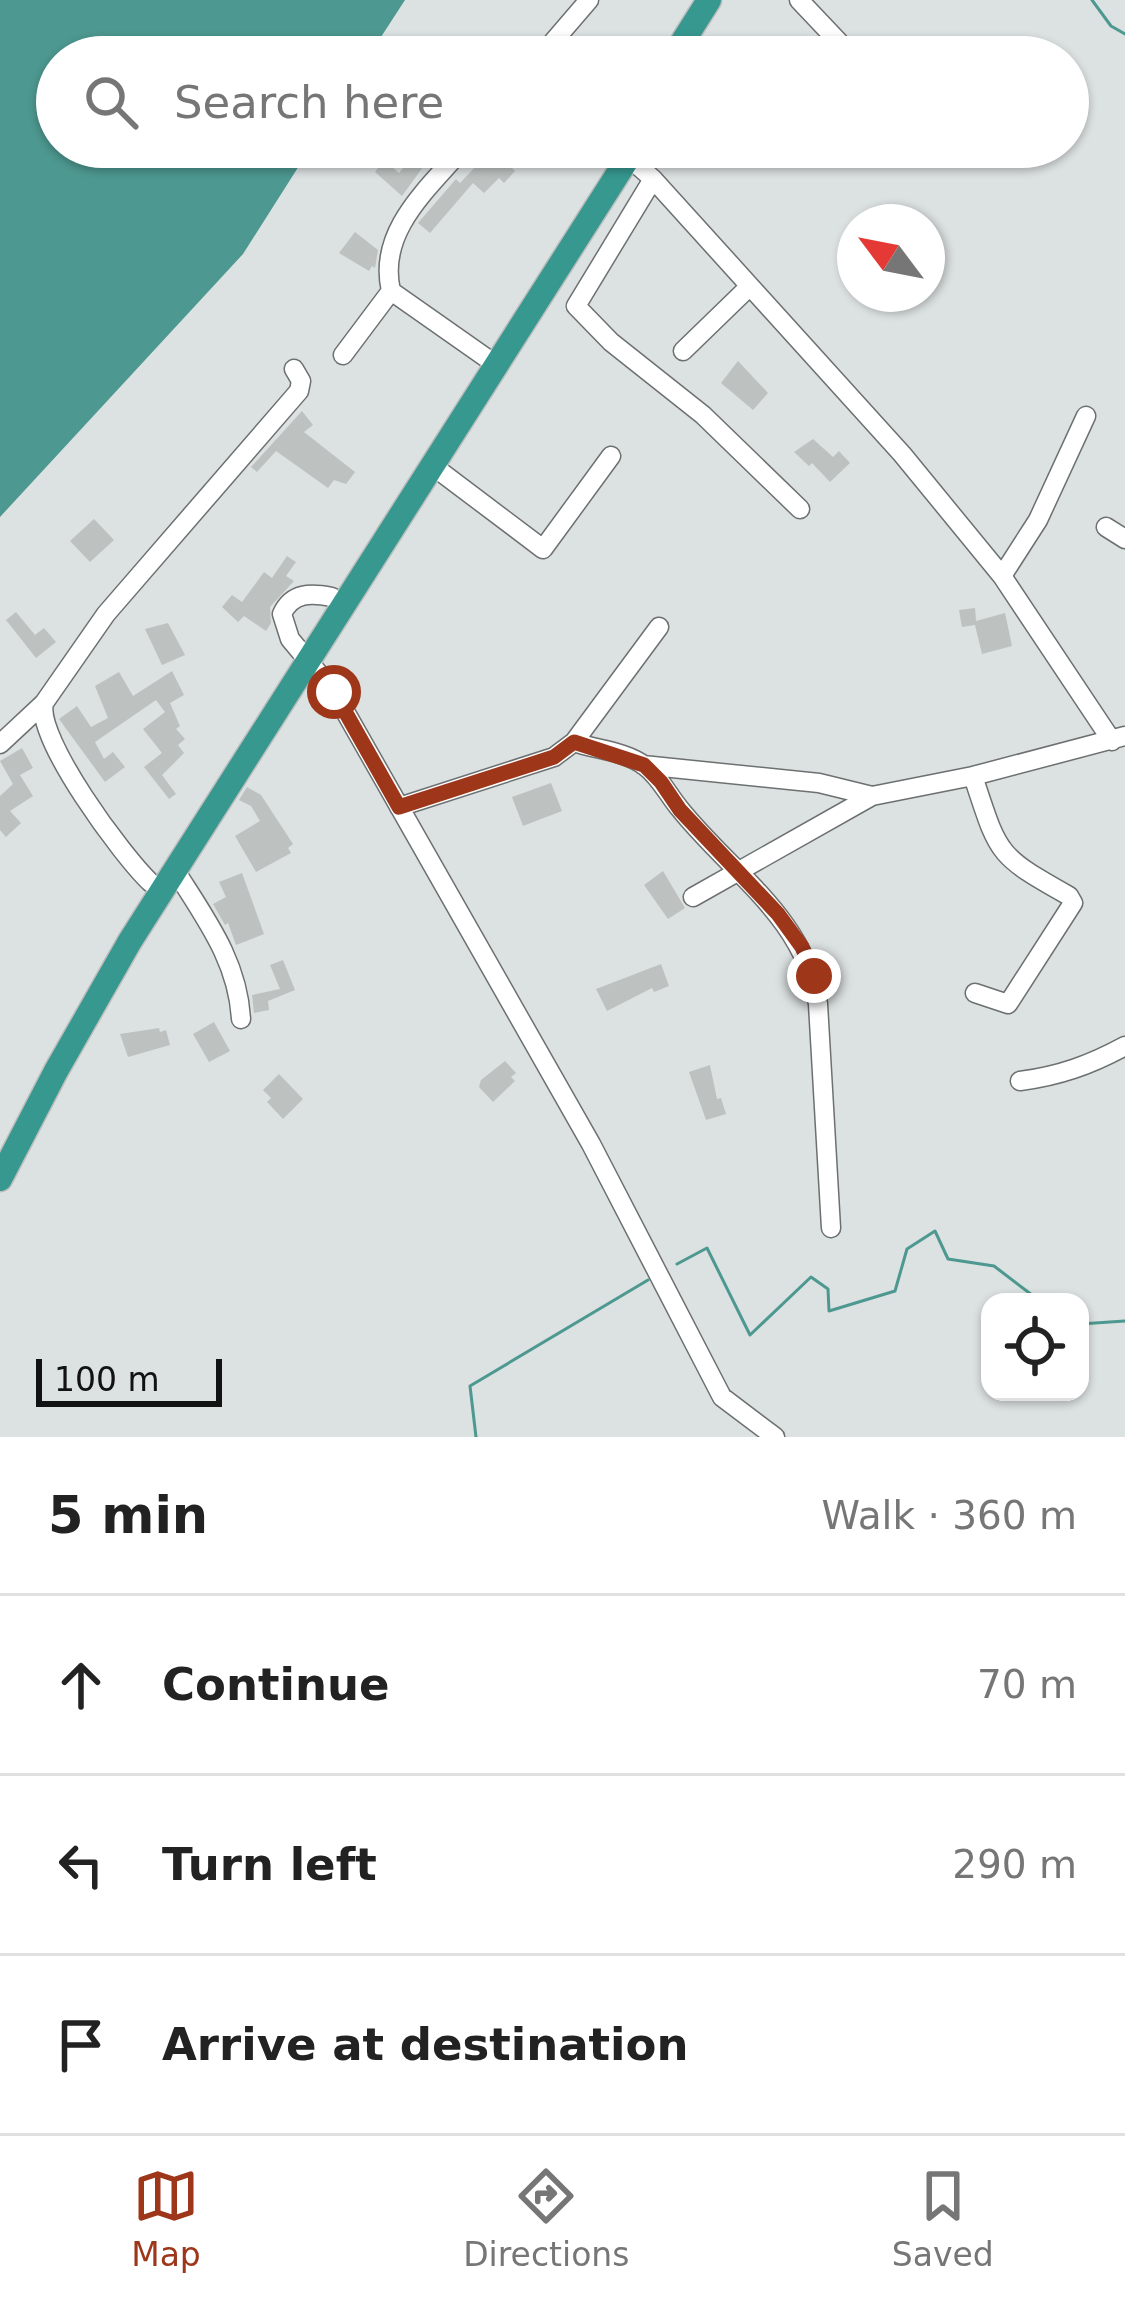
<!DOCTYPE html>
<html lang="en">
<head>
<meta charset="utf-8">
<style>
  body { margin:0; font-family:"DejaVu Sans",sans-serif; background:#f2f2f2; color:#222 }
  .controls { position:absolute; right:36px; bottom:36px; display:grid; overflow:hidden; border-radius:24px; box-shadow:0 3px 9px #0004 }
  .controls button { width:108px; height:108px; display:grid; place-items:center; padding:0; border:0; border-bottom:3px solid #e0e0e0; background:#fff; color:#222; font:60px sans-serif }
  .compass { position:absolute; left:837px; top:204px; width:108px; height:108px; border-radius:50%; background:#fff; box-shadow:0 3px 9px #0004; rotate:302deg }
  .scale { position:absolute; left:36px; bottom:30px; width:186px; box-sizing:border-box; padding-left:12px; border:6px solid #111313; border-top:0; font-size:33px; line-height:42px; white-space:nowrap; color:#111313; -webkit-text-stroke:9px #dce1e1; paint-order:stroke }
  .stop { position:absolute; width:36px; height:36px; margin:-27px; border:9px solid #9e361a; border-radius:50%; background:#fff }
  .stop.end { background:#9e361a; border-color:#fff; box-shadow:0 3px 12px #0008 }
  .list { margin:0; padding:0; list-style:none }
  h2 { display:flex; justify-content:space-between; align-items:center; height:156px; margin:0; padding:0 48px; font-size:51px }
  h2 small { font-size:39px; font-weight:400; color:#767676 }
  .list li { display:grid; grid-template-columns:78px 1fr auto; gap:36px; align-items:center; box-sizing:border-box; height:180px; padding:0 48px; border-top:3px solid #e0e0e0 }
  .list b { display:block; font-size:45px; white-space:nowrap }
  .list em { font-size:39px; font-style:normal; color:#767676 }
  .icon { flex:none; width:66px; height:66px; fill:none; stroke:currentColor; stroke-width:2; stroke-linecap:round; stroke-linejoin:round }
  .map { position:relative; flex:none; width:1125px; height:1437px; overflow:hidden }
  .search { position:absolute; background:#fff; box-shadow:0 3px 9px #0004; left:36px; right:36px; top:36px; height:132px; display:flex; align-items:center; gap:30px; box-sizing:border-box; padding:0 42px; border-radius:66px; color:#767676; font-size:45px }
  .sheet { height:696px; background:#fff }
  nav { display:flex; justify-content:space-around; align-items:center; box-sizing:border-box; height:168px; border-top:3px solid #e0e0e0; background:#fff; font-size:33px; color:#767676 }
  nav a { display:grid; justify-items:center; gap:6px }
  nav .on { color:#9e361a }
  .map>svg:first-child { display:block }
  .water { fill:#4d9890 }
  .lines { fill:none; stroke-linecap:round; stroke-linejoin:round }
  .stream { stroke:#4d9890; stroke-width:3 }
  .building { fill:#bdc2c1 }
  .minor-casing { stroke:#6c7070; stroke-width:21 }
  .highway-casing { stroke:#bcbdbd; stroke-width:27 }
  .minor { stroke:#fff; stroke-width:18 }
  .highway { stroke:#36988f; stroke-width:24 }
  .route { stroke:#9e361a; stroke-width:15 }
</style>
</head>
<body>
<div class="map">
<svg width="1125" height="1437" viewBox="0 0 1125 1437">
  <rect width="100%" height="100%" fill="#dce1e1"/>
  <path class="water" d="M 0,0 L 405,0 L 368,57 L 57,57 L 57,147 L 311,147 L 243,254 L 0,517 Z"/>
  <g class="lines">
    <path class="stream" d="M 1092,0 L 1111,26 L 1125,34
      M 677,1264 L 707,1248 L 750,1335 L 811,1277 L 828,1289 L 829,1311 L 895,1291 L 907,1249 L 935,1231 L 948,1259 L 994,1266 L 1032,1295 L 1034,1302
      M 1080,1324 L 1125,1321
      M 476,1437 L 470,1386 L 648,1280"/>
  </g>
  <path class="building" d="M 487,147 L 512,147 L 501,157 L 515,171 L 504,183 L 499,178 L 484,193 L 473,183 L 430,233 L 418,223 L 456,179 L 460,183 L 480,162 L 476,158 Z
    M 420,148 L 431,156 L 402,196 L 375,172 L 384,160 L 399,173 Z
    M 355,232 L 378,250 L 375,268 L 372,266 L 369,271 L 339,253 Z
    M 738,361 L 768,393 L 753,410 L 721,383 Z
    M 302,411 L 313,425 L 304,432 L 355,472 L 346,484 L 334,480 L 328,488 L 276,451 L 257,472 L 251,467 Z
    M 813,439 L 833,457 L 839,451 L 850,463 L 830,482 L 812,463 L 809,466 L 794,452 Z
    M 94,519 L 114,540 L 90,562 L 70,541 Z
    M 287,556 L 296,562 L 286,576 L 294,581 L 270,607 L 271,623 L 266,631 L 244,616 L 238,622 L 222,607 L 232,595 L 242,602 L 264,572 L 272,578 Z
    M 975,608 L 976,621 L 1005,613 L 1012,646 L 982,654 L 975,625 L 962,627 L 959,610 Z
    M 16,612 L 35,635 L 44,628 L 56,642 L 36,658 L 6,620 Z
    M 168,623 L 185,655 L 162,665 L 145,629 Z
    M 172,671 L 184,695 L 170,703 L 180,726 L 176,729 L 170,722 L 185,739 L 178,745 L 184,753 L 162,775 L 176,794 L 169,799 L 144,767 L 162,753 L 143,729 L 165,712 L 156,700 L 95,742 L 104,759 L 113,752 L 125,767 L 105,782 L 59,719 L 77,706 L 91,727 L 108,718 L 95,686 L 119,672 L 133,696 Z
    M 22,748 L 33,768 L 20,775 L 33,796 L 10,811 L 21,823 L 6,837 L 0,830 L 0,796 L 13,784 L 0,761 Z
    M 551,783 L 562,811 L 523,826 L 512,797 Z
    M 247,787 L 261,795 L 293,844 L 288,848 L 291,853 L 256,872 L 235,836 L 260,821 L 251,806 L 239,800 Z
    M 663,871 L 685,908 L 668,919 L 644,885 Z
    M 242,873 L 264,934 L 236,945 L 228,923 L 225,925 L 213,904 L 226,897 L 219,882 Z
    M 283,960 L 295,990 L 268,1001 L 269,1010 L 254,1013 L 252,995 L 280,989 L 270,965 Z
    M 661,964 L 669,986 L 654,992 L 652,988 L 607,1011 L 596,989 Z
    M 214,1022 L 230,1051 L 209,1062 L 193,1034 Z
    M 159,1028 L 160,1032 L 166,1030 L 170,1045 L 128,1057 L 120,1034 Z
    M 505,1061 L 516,1073 L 511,1077 L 515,1081 L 493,1102 L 479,1087 L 481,1080 Z
    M 710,1065 L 717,1099 L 721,1098 L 726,1114 L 706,1120 L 689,1072 Z
    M 279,1074 L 303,1099 L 283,1119 L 267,1102 L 271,1098 L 263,1090 Z"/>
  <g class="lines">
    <defs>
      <path id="minor" d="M 799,0 L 853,57
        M 540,57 L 589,0
        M 464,147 C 428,189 377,231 391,291 L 485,357
        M 617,147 L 653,179 L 902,454 L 1002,576 L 1112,741
        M 653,179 L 576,306 L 611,342 L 703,415 L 800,509
        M 683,351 L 750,286
        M 343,355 L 391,291
        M 433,466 L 543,549 L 611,456
        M 1106,527 L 1125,539
        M 1002,576 L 1038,520 L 1086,416
        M 332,597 C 311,593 292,592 282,614 L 290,639 L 334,692 L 591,1144 L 722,1397 L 775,1437
        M 574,742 C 597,750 625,751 645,766 C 660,777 668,795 680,809 C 731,873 805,917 818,1004 L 831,1228
        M 0,744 L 44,703
        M 643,765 L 819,783 L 872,796
        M 973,776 C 999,855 996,855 1069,896 L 1073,903 L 1008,1004 L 975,993
        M 399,807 L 554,757 L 574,742 L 659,627
        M 175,870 C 205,918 238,961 241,1019
        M 151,883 C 123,857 35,738 44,703 L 106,614 L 299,391 L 301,381 L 294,369
        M 693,897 L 872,796 L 973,776 L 1125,736
        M 1020,1081 C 1059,1076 1090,1065 1125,1046"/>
      <path id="highway" d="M 673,57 L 709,0
        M 0,1179 L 56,1071 L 130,941 L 635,147"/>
    </defs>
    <use href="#minor" class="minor-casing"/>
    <use href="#highway" class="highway-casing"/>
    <use href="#minor" class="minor"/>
    <use href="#highway" class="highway"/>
  </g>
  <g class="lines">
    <path class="route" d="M 334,692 L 399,807 L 554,757 L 574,742 L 644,765 L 661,782 L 680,810 L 778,914 L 802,947 L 814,976"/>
  </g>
</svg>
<div class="controls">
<button><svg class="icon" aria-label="locate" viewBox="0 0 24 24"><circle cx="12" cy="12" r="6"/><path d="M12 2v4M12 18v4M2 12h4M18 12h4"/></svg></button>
</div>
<svg class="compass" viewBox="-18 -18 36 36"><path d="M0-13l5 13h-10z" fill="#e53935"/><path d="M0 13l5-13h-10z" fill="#767676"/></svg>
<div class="scale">100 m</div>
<div class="stop" style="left:334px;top:692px"></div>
<div class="stop end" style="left:814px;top:976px"></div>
<div class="search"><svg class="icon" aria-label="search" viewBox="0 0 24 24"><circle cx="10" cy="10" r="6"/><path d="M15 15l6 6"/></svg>Search here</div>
</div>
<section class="sheet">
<h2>5 min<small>Walk · 360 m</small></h2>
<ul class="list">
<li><svg class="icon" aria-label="ahead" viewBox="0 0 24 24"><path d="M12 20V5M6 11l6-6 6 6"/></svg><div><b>Continue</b></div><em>70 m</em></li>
<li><svg class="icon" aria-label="left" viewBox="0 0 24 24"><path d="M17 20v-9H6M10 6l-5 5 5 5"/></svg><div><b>Turn left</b></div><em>290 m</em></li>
<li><svg class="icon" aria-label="arrive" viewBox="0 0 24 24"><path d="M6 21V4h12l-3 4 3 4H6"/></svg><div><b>Arrive at destination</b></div></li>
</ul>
</section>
<nav>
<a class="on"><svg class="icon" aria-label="map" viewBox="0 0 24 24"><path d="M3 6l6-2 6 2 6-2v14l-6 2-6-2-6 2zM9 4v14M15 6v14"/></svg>Map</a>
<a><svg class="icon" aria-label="directions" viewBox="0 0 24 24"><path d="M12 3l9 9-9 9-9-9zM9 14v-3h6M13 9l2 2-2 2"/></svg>Directions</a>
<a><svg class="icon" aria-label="saved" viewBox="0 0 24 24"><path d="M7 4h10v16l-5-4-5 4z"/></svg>Saved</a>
</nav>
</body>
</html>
